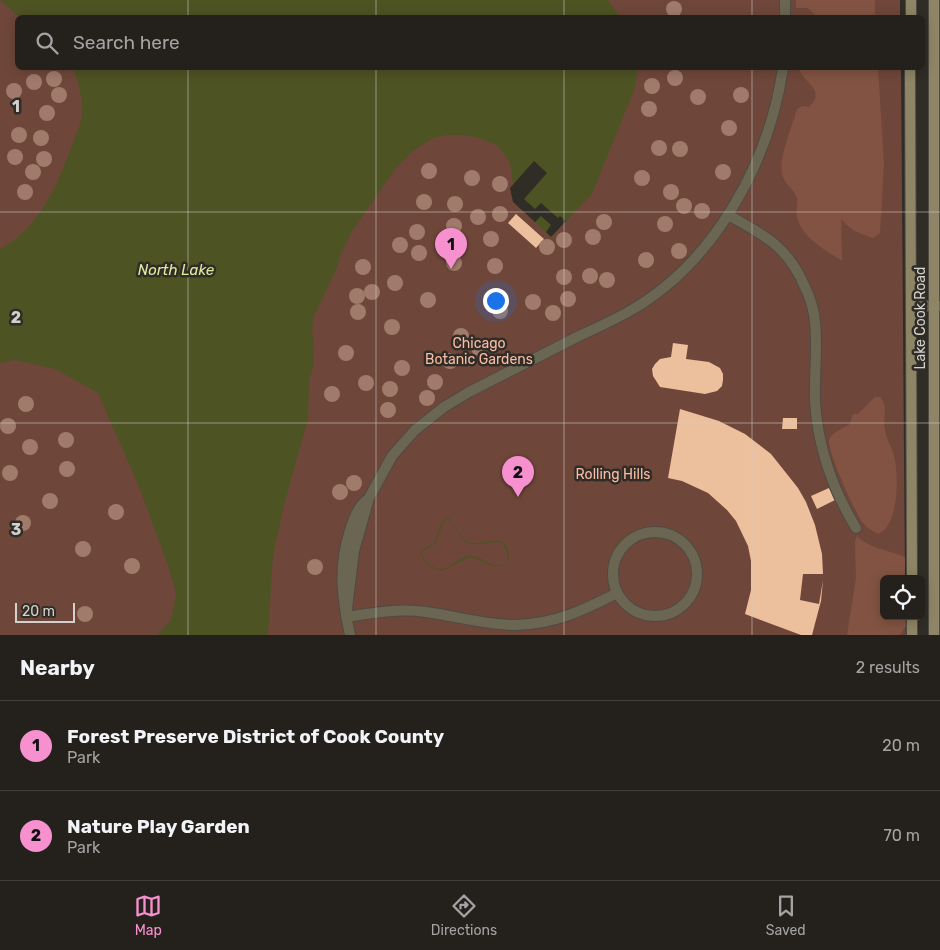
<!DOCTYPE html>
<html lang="en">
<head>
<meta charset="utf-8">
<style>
  body { margin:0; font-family:Rubik,sans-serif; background:#302e29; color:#f1f3f6 }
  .controls { position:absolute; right:15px; bottom:15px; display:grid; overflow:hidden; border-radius:8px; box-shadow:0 2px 12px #0003 }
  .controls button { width:45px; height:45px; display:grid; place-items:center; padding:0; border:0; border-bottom:1px solid #413e3b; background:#24211c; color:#f1f3f6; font:25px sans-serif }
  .scale { position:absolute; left:15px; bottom:12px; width:60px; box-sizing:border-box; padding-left:5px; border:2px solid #d4d1cd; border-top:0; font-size:14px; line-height:18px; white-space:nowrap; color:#d4d1cd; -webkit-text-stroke:4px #302c26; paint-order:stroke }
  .you { position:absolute; left:495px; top:300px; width:18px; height:18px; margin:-12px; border:4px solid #fff; border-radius:50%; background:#1a73e8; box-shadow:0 0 0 8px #1a73e833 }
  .badge { display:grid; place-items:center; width:32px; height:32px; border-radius:50%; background:#f790ce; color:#111; font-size:16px; font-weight:700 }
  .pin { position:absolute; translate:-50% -41px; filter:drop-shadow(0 1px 2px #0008) }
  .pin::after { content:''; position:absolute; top:26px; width:18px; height:15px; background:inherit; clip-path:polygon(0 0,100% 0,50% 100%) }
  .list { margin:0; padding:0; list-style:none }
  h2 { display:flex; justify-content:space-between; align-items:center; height:65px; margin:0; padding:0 20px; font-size:21px }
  h2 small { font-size:16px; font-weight:400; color:#a3a3a3 }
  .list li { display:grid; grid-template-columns:32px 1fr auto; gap:15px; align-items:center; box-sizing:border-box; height:90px; padding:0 20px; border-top:1px solid #413e3b }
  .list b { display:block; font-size:19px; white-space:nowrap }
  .list p { margin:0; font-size:16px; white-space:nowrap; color:#a3a3a3 }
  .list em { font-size:16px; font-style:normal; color:#a3a3a3 }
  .icon { flex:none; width:28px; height:28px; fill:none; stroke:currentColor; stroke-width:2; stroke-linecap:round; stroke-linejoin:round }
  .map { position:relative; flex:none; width:940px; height:635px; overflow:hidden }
  .search { position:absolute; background:#24211c; box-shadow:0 2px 12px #0003; left:15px; right:15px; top:15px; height:55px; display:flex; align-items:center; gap:12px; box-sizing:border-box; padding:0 18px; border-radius:8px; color:#a3a3a3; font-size:19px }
  .sheet { height:245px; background:#24211c }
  nav { display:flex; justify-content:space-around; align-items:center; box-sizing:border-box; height:70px; border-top:1px solid #413e3b; background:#24211c; font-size:14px; color:#a3a3a3 }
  nav a { display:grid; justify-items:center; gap:2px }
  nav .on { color:#f790ce }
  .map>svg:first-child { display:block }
  .green { fill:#6f473a }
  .forest { fill:#825342 }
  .water { fill:#4e5324; fill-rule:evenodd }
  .pier { fill:#302c26 }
  .building { fill:#ecbf9d }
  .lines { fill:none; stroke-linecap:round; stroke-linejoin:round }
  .lane-casing { stroke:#4e4a44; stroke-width:12 }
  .street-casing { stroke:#4e4a44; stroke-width:12 }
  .secondary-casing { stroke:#4e4a44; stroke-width:12 }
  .lane { stroke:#6a6652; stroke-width:10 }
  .street { stroke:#6a6652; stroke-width:10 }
  .secondary { stroke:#8d8565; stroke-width:10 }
  .tree { fill:#a07b6c }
  .grid { fill:none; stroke:#d4d1cd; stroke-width:1; stroke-opacity:0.55 }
  .labels { text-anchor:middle; stroke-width:5; stroke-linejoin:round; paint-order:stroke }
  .street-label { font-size:14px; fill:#d4d1cd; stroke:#302c26 }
  .park-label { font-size:14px; fill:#fbbca6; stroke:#302c26 }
  .water-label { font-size:15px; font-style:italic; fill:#e0eb9e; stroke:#302c26 }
  .grid-label { font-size:16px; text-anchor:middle; font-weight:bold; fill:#d4d1cd; stroke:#302c26; stroke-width:5; stroke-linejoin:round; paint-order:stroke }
</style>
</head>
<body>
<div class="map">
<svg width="940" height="635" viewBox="0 0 940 635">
  <rect width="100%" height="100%" fill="#302c26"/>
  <path class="green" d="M 0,0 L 900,0 L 900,18 L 18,18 L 18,68 L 901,68 L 905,579 L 884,579 L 884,616 L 905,616 L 906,635 L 0,635 Z"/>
  <path class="forest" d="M 796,0 L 875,0 L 875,17 L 817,17 L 808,8 L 796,8 Z
    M 799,68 L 878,68 L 884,164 L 880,233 L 873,238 C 857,232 853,232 841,219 L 842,261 C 827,251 804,239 798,220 C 795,213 798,205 797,198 C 794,189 788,187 784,179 C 775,165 793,125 797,109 L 803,106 L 809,107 C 828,89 801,82 799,68 Z
    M 875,397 L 880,397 C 889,407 882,418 885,430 C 886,439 892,447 894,456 C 899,473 899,527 878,534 C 873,531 867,528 863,523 C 855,513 828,452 829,441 C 830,433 844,428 850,424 L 853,414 L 858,414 Z
    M 857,536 C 870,549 889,550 905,557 L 905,579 L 884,579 L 884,616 L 905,616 L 906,626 L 900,635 L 847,635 L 856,578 L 855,542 Z"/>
  <path class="water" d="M 0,0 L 608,0 L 620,17 L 21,18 Z
    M 73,68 L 638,68 L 635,88 L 592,194 L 551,237 L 516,204 L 510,163 L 505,155 L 496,145 L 479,138 L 461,135 L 447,135 L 434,138 L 414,150 L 395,169 L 351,233 L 340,256 L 337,268 L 314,316 L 312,330 L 314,345 L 313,365 L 309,382 L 308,419 L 284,505 L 273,556 L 268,635 L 157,635 L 171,620 L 176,594 L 169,568 L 139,487 L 98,393 L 55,369 L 14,360 L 0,363 L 0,249 C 39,228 56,188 71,148 C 74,139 79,129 81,120 C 84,102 79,84 73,68 Z
    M 448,518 C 456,523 458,537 468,542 C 478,546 489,539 499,541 C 511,544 513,564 499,566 C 488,568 480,558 470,557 L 442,571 C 431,569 421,562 421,551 L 435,542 L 442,521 ZM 447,519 C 457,523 458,539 468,543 C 479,547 491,540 502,543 L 508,553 L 506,562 C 494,572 485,558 473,556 C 456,553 449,579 430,565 C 425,561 422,557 422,552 L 436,543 L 443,523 Z"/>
  <path class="pier" d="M 534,161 L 547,173 L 524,199 L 535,209 L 541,203 L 558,218 L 560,216 L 566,221 L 551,237 L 546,232 L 551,225 L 541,216 L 535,222 L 513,202 L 510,188 Z"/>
  <path class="building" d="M 516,214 L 544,239 L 536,248 L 508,223 Z
    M 673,343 L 688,345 L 686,359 L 709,362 L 720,368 L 723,374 L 723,380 L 722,386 L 717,391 L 705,394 L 660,387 L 653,376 L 652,369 L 655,364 L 660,359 L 671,357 Z
    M 680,409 L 719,421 L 745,434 L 771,454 L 798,488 L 806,502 L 815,525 L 822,554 L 823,574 L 803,574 L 800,600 L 819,604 L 823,580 L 821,601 L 812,635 L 801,635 L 745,614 L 751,590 L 751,561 L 748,546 L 736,521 L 727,510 L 708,493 L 682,481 L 668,478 Z
    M 783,418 L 797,418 L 797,429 L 782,429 Z
    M 829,488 L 835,500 L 817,509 L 811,496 Z"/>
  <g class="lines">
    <defs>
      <path id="lane" d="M 785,18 L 785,0
        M 728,215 C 764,235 787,246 804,285 C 810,297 814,309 815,322 C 818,348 814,375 815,402 C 818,446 833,490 856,528
        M613 574a42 42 0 1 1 84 0a42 42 0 1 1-84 0Z
        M 346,617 L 354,551 L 369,498 L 392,456 L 415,430 L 444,407 L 469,392 C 505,374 541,355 577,337 C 594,329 612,321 628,312 C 714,264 769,163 783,68
        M 346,617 C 372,613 399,608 426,612 C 456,616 486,625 516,625 C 555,624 584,610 617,593
        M 350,635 C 342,598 338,567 350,530 C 354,519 357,508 367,500"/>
      <path id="street" d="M 911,306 L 940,306"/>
      <path id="secondary" d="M 934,0 L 934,635
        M 911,18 L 911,0
        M 910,68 L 912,579
        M 912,616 L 912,635"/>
    </defs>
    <use href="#lane" class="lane-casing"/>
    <use href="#street" class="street-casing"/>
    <use href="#secondary" class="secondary-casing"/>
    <use href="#lane" class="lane"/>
    <use href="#street" class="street"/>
    <use href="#secondary" class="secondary"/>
  </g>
  <g class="tree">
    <circle cx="674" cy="9" r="8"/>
    <circle cx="675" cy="78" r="8"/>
    <circle cx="54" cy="79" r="8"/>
    <circle cx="34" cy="82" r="8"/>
    <circle cx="652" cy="86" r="8"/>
    <circle cx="14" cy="91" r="8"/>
    <circle cx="59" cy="95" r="8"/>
    <circle cx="741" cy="95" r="8"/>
    <circle cx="698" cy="97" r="8"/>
    <circle cx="649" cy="109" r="8"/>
    <circle cx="47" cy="113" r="8"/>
    <circle cx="729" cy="128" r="8"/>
    <circle cx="19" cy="135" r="8"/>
    <circle cx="41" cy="138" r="8"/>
    <circle cx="659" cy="148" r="8"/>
    <circle cx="680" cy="149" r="8"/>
    <circle cx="15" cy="157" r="8"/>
    <circle cx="44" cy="159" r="8"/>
    <circle cx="429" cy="171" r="8"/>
    <circle cx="33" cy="172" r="8"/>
    <circle cx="723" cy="172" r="8"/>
    <circle cx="472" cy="178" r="8"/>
    <circle cx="642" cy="178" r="8"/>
    <circle cx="500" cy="184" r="8"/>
    <circle cx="25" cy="192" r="8"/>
    <circle cx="671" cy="192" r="8"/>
    <circle cx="424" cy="202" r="8"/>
    <circle cx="455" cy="204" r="8"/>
    <circle cx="684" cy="206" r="8"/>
    <circle cx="702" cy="211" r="8"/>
    <circle cx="500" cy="214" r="8"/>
    <circle cx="478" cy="217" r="8"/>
    <circle cx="604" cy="222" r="8"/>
    <circle cx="665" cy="224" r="8"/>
    <circle cx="454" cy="226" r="8"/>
    <circle cx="417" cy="232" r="8"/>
    <circle cx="593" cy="237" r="8"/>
    <circle cx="491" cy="239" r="8"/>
    <circle cx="564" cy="240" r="8"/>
    <circle cx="400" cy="245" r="8"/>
    <circle cx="547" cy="247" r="8"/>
    <circle cx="679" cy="251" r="8"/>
    <circle cx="419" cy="253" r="8"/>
    <circle cx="646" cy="260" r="8"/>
    <circle cx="454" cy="263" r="8"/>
    <circle cx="495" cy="266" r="8"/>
    <circle cx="363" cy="267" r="8"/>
    <circle cx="590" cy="276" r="8"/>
    <circle cx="564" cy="277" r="8"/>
    <circle cx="607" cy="280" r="8"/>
    <circle cx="395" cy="283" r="8"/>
    <circle cx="372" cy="292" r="8"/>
    <circle cx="357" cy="296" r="8"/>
    <circle cx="568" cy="299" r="8"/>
    <circle cx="428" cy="300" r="8"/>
    <circle cx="533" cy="302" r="8"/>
    <circle cx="500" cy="311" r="8"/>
    <circle cx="358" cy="312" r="8"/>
    <circle cx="553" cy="313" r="8"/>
    <circle cx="392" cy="327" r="8"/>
    <circle cx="461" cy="336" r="8"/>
    <circle cx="479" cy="348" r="8"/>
    <circle cx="346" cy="353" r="8"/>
    <circle cx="450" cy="361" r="8"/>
    <circle cx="402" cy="368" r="8"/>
    <circle cx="435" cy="382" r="8"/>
    <circle cx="366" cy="383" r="8"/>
    <circle cx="390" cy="389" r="8"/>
    <circle cx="332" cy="394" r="8"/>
    <circle cx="427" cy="398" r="8"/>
    <circle cx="26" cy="404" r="8"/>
    <circle cx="388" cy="410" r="8"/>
    <circle cx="8" cy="426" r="8"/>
    <circle cx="66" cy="440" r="8"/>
    <circle cx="30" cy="447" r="8"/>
    <circle cx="67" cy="469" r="8"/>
    <circle cx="10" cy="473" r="8"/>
    <circle cx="354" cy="483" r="8"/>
    <circle cx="340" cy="492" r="8"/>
    <circle cx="50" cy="501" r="8"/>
    <circle cx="116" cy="512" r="8"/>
    <circle cx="23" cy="523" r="8"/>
    <circle cx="83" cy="549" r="8"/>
    <circle cx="132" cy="566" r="8"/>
    <circle cx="315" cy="567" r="8"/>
    <circle cx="85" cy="614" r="8"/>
  </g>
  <path class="grid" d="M 188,0 L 188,18M 376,0 L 376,18M 564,0 L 564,18M 752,0 L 752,18M 188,68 L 188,635M 376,68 L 376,635M 564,68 L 564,635M 752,68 L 752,635M 0,212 L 940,212M 0,423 L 940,423"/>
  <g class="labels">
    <g class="street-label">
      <text transform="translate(920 318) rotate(-90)" y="5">Lake Cook Road</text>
    </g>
    <g class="park-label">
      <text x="479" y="348">Chicago<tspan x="479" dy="16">Botanic Gardens</tspan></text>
      <text x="613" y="479">Rolling Hills</text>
    </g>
    <g class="water-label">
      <text x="176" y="275">North Lake</text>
    </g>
  </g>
  <g class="grid-label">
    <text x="16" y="112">1</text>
    <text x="16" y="323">2</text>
    <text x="16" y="535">3</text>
  </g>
</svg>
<div class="controls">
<button><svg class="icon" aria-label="locate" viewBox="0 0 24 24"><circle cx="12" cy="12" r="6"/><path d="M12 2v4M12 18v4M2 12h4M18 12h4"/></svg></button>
</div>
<div class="scale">20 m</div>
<div class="you"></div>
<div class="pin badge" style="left:451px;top:269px">1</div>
<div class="pin badge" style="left:518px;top:497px">2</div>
<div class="search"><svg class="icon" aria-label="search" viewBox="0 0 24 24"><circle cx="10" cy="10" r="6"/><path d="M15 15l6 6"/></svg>Search here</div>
</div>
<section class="sheet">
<h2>Nearby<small>2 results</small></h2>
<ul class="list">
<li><span class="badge">1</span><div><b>Forest Preserve District of Cook County</b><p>Park</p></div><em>20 m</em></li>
<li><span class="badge">2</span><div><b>Nature Play Garden</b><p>Park</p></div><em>70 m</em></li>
</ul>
</section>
<nav>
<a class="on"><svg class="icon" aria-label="map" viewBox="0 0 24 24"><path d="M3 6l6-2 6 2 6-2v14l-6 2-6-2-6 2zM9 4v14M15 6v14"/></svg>Map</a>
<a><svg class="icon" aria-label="directions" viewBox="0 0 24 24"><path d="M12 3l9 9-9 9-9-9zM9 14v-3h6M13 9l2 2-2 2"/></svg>Directions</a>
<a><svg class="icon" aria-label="saved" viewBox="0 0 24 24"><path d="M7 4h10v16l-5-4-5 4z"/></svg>Saved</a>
</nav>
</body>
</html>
